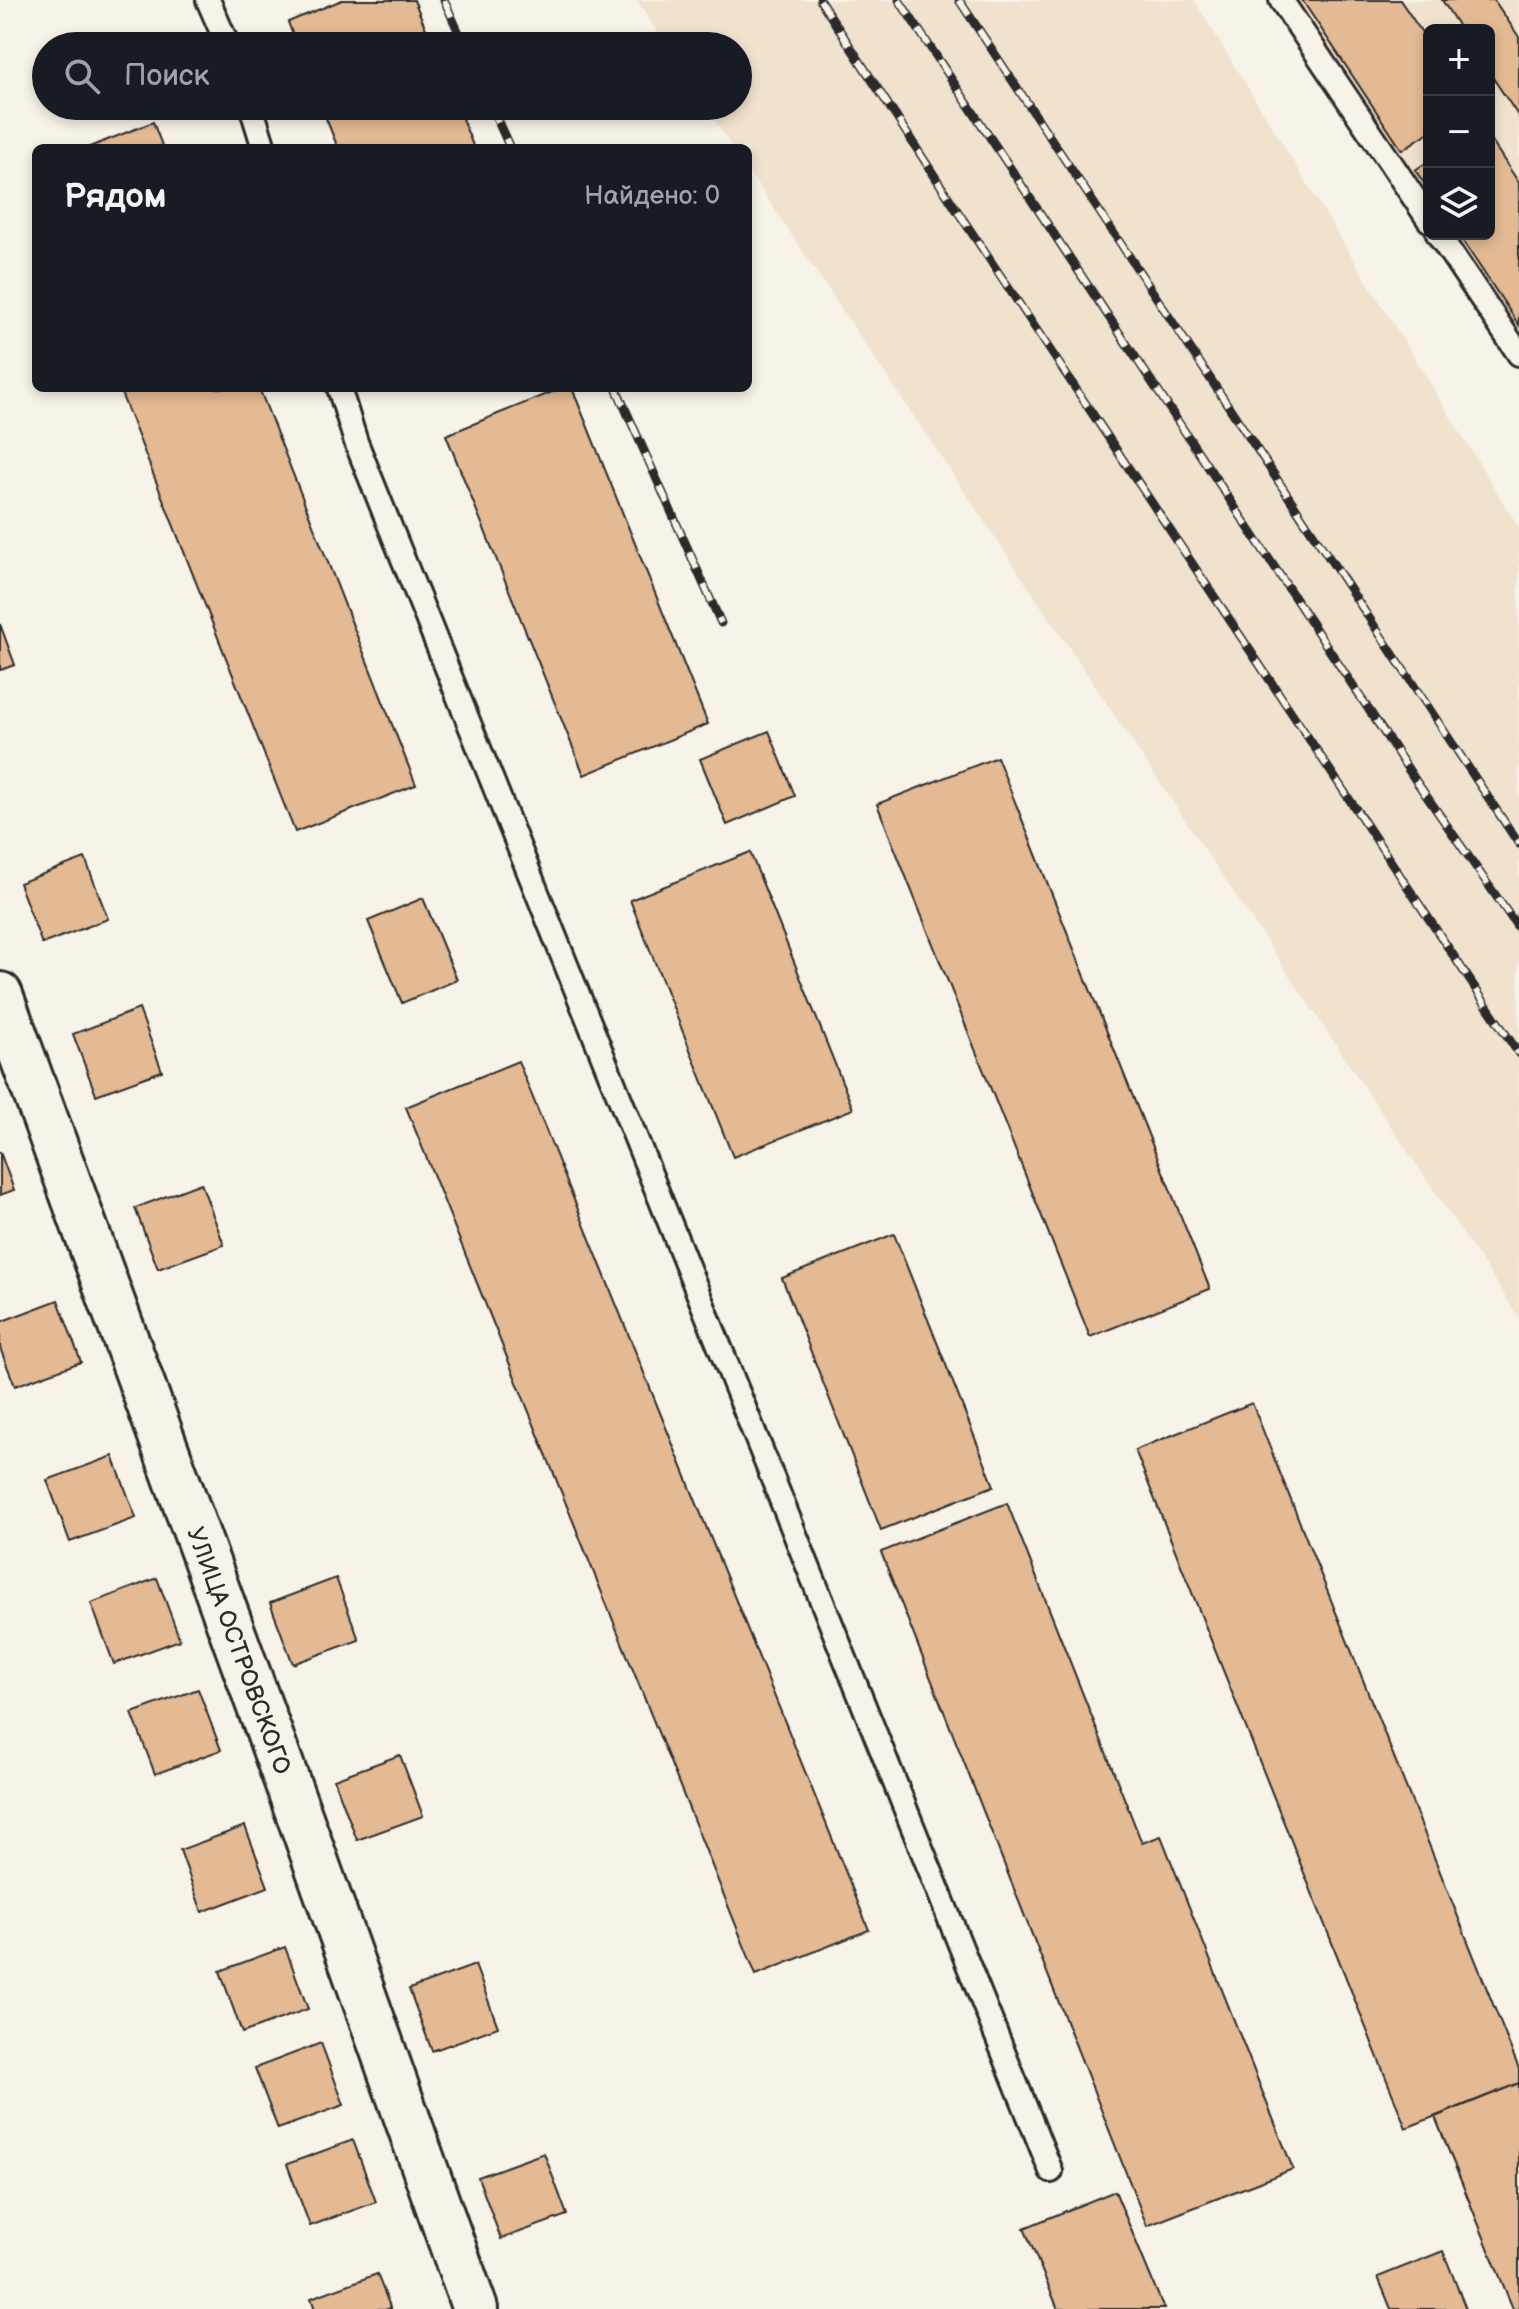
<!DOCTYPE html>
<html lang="ru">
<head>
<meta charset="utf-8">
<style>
  body { margin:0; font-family:"Balsamiq Sans",sans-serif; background:#242831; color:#f1f3f6 }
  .controls { position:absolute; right:24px; top:24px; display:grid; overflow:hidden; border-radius:12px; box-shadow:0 4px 12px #0003 }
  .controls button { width:72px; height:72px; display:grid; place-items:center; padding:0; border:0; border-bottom:2px solid #363941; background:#171b24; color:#f1f3f6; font:40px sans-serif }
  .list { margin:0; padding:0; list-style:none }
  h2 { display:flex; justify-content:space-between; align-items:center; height:104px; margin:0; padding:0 32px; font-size:34px }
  h2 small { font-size:26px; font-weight:400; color:#9ea1a6 }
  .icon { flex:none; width:44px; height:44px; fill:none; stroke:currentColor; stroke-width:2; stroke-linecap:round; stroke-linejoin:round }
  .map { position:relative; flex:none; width:1519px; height:2309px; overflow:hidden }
  .search { position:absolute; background:#171b24; box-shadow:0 4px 12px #0003; left:32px; top:32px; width:720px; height:88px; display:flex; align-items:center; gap:20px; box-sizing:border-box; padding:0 28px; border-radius:44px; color:#9ea1a6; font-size:30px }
  .panel { position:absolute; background:#171b24; box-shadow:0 4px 12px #0003; left:32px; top:144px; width:720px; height:248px; border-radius:12px }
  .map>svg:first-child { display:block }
  .built { fill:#f1e2ce }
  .building { fill:#e3ba93; stroke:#2b2b2b; stroke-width:2 }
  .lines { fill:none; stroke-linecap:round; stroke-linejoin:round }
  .lane-casing { stroke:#2b2b2b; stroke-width:28 }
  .street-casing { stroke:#2b2b2b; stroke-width:50 }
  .lane { stroke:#f7f3e8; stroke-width:22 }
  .street { stroke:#f7f3e8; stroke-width:44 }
  .rail-casing { stroke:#2b2b2b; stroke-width:9 }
  .rail { stroke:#f7f3e8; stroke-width:6; stroke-dasharray:18; stroke-linecap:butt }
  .labels { text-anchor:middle; stroke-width:6; stroke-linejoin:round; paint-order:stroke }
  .street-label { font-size:24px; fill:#2b2b2b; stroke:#f7f3e8 }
</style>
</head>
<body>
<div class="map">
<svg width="1519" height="2309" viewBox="0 0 1519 2309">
  <rect width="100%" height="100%" fill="#f7f3e8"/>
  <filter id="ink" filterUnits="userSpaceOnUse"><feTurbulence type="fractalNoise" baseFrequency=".0125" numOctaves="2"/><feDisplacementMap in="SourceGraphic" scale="16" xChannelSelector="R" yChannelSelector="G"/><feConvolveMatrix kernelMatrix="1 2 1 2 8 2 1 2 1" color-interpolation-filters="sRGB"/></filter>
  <g filter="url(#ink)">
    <path class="built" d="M 637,0 L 1194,0 L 1519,528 L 1519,1317 L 748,170 L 748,148 L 733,148 L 705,106 L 738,106 L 738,46 L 666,46 Z
      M 1296,0 L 1519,0 L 1519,336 L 1451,234 L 1489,234 L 1489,30 L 1429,30 L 1429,201 Z"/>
    <path class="building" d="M 342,0 L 414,0 L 433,46 L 297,46 L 288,22 Z
      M 1302,0 L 1400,0 L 1429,43 L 1429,132 L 1402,150 Z
      M 1442,0 L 1494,0 L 1519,37 L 1519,117 L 1489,72 L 1489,30 L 1461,30 Z
      M 321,106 L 457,106 L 474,148 L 338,148 Z
      M 153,122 L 163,148 L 87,148 Z
      M 1489,137 L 1519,183 L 1519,325 L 1458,234 L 1489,234 Z
      M 1429,161 L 1429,190 L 1415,170 Z
      M 119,388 L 259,388 L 416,785 L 295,832 Z
      M 562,388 L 572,388 L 708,724 L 584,775 L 446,435 Z
      M 0,624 L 15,665 L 0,670 Z
      M 769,731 L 795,796 L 727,825 L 700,759 Z
      M 997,757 L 1210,1289 L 1090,1337 L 877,804 Z
      M 750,852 L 853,1109 L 733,1157 L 630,900 Z
      M 85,858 L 108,919 L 42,944 L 19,883 Z
      M 423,898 L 457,980 L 402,1003 L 368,921 Z
      M 139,1009 L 162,1071 L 96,1095 L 73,1034 Z
      M 518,1061 L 869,1930 L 756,1975 L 406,1107 Z
      M 0,1152 L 14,1190 L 0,1195 Z
      M 201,1183 L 224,1245 L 158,1269 L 135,1208 Z
      M 894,1234 L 994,1486 L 881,1530 L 782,1278 Z
      M 58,1300 L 81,1362 L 15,1386 L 0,1348 L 0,1322 Z
      M 1252,1403 L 1519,2069 L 1519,2083 L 1406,2128 L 1135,1450 Z
      M 113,1456 L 136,1518 L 70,1542 L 47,1480 Z
      M 1007,1503 L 1142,1843 L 1161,1836 L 1293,2169 L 1147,2226 L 881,1552 Z
      M 157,1578 L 180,1640 L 114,1664 L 91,1603 Z
      M 336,1578 L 359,1640 L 293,1664 L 270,1603 Z
      M 198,1689 L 221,1750 L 155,1774 L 132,1713 Z
      M 400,1755 L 423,1816 L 357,1840 L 334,1779 Z
      M 245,1826 L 268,1887 L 202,1912 L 180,1850 Z
      M 285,1947 L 308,2009 L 242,2033 L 220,1971 Z
      M 475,1965 L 498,2027 L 432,2051 L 409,1989 Z
      M 321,2043 L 344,2105 L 278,2129 L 255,2068 Z
      M 1519,2083 L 1519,2309 L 1513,2309 L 1435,2117 Z
      M 353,2140 L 376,2202 L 310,2226 L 287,2164 Z
      M 544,2153 L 567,2215 L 501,2239 L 478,2177 Z
      M 1115,2191 L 1164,2309 L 1058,2309 L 1024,2228 Z
      M 1443,2251 L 1466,2309 L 1391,2309 L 1378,2277 Z
      M 377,2274 L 391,2309 L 315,2309 L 311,2298 Z"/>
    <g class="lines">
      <defs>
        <path id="lane" d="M 208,0 L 228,46
          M 1281,0 L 1429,220
          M 251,106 L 264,148
          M 1438,234 L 1519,354
          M 339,388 L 356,442 L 1051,2171"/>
        <g id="street">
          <path id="s1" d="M 0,995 L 301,1820 L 475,2309"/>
        </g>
      </defs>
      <use href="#lane" class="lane-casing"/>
      <use href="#street" class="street-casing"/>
      <use href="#lane" class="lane"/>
      <use href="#street" class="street"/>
      <defs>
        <path id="rail" d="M 444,0 L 465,46
          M 820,0 L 960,215 L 1519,1054
          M 899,0 L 1416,781 L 1519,929
          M 959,0 L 1519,844
          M 491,106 L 510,148
          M 616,388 L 721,623"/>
      </defs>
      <use href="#rail" class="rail-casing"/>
      <use href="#rail" class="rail"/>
    </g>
  </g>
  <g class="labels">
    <g class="street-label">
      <text dy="8" stroke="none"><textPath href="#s1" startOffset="698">УЛИЦА ОСТРОВСКОГО</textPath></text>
    </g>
  </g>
</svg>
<div class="controls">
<button>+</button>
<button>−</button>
<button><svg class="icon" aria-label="layers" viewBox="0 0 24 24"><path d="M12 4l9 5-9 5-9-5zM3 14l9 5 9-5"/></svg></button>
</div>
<div class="search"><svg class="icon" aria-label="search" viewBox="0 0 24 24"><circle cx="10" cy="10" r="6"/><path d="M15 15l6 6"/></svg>Поиск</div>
<section class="panel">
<h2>Рядом<small>Найдено: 0</small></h2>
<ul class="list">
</ul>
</section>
</div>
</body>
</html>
